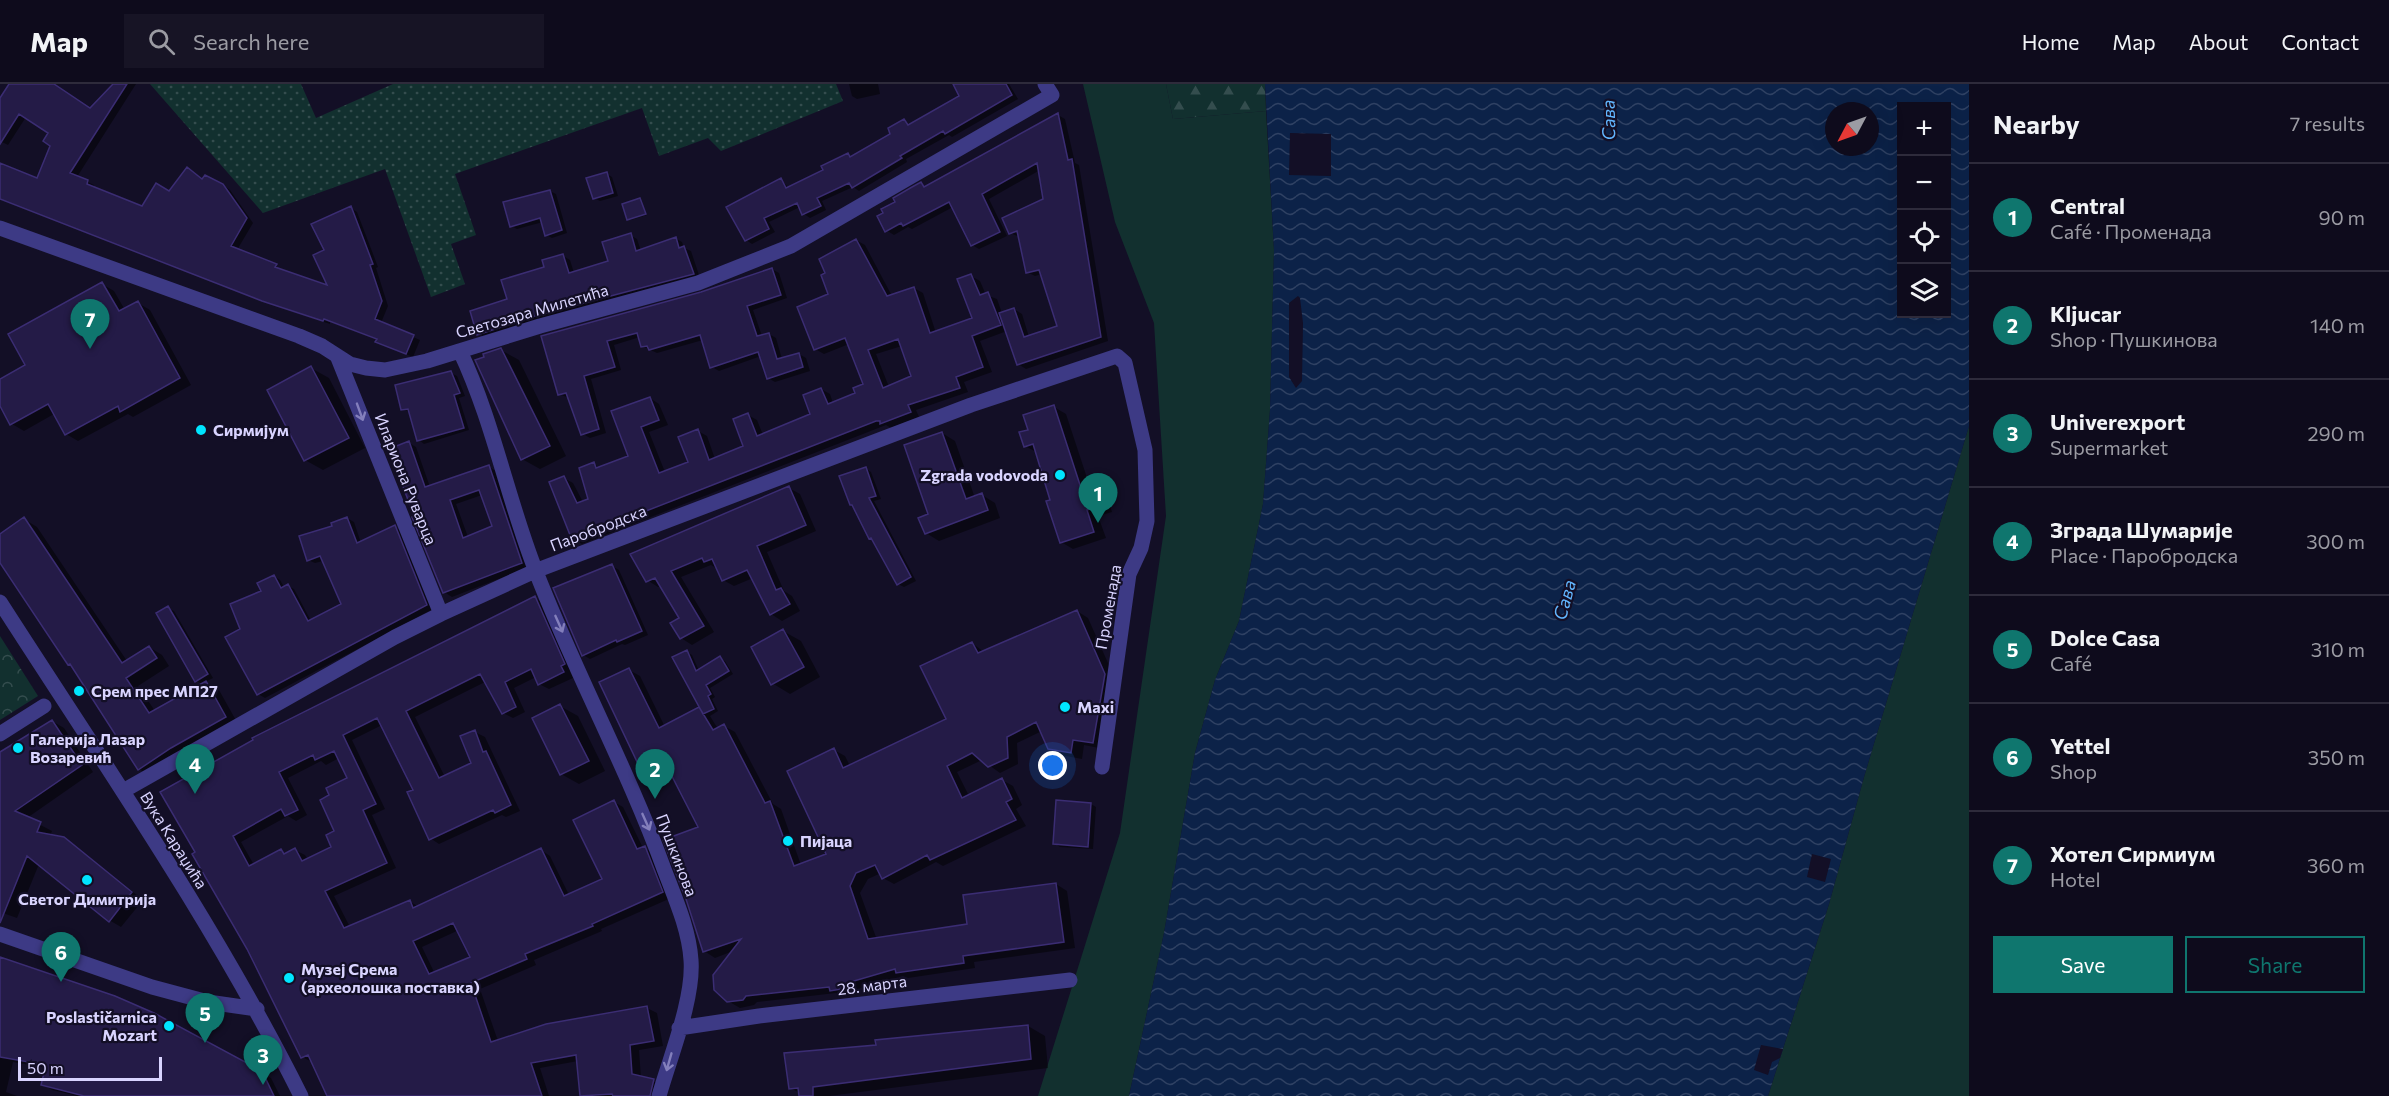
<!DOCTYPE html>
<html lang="en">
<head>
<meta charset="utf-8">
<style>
  body { margin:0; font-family:Commissioner,sans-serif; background:#171425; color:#f1f3f6 }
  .controls { position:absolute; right:18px; top:18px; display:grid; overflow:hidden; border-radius:0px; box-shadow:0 6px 24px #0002 }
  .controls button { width:54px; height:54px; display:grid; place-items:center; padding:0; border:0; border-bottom:2px solid #2e2b3b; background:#0e0b1c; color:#f1f3f6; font:30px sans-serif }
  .compass { position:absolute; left:1825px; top:18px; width:54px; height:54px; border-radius:50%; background:#0e0b1c; box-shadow:0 6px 24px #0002; rotate:229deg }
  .scale { position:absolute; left:18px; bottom:15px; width:144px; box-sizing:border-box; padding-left:6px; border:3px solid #d9d4ff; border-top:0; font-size:16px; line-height:21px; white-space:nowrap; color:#d9d4ff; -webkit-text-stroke:4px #130f26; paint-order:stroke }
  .you { position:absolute; left:1053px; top:682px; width:21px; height:21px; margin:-15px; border:4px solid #fff; border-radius:50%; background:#1a73e8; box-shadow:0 0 0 9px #1a73e833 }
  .badge { display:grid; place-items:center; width:39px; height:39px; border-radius:50%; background:#0f766e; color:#fff; font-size:20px; font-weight:700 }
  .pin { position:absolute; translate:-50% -50px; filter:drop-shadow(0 2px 3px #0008) }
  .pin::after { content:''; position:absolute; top:32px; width:21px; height:18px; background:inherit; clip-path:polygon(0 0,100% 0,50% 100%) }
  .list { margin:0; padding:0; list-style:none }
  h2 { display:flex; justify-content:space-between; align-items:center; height:78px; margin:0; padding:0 24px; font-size:26px }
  h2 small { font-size:20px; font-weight:400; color:#9b9ba3 }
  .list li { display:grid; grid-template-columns:39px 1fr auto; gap:18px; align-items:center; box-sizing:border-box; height:108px; padding:0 24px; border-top:2px solid #2e2b3b }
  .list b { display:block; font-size:22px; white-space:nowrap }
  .list p { margin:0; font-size:20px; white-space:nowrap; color:#9b9ba3 }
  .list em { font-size:20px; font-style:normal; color:#9b9ba3 }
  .actions { display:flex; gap:12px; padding:18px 24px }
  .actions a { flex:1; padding:14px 0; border:2px solid #0f766e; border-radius:0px; text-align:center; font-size:21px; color:#0f766e }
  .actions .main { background:#0f766e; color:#fff }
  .icon { flex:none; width:33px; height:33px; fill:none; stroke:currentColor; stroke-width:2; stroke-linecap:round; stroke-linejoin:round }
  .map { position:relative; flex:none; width:1969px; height:1012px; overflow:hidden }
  header { display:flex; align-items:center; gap:36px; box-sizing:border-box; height:84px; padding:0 30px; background:#0e0b1c; border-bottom:2px solid #2e2b3b }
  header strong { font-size:28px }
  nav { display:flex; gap:33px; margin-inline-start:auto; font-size:21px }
  .search { width:420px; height:54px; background:#171425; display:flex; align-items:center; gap:15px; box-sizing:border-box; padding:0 21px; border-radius:0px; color:#9b9ba3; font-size:22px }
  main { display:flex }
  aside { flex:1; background:#0e0b1c }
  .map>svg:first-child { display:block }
  .grass { fill:#12302f }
  .forest { fill:url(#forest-firs) }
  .park { fill:url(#park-crowns) }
  .garden { fill:url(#garden-dots) }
  .water { fill:url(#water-waves); fill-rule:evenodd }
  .pier { fill:#130f26 }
  .shadow { fill:#0007; fill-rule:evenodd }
  .building { fill:#241b47; stroke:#3b2d73; stroke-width:1.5; fill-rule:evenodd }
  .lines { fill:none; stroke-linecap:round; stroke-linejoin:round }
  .minor { stroke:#3d3a85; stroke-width:15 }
  .oneway { stroke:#837fbc }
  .poi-dot { fill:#00e5ff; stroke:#130f26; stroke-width:2 }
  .labels { text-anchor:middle; stroke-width:4.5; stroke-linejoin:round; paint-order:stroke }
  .street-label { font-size:16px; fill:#d9d4ff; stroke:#130f26 }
  .poi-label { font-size:16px; font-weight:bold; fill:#d9d4ff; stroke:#130f26; text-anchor:start }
  .water-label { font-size:18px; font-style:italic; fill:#62b6ff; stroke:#130f26 }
</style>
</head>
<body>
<header>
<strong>Map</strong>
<div class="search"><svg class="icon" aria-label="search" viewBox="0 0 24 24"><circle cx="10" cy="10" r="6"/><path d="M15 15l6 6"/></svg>Search here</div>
<nav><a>Home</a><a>Map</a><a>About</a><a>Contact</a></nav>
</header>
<main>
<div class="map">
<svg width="1969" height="1012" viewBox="0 0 1969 1012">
  <defs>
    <pattern id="forest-firs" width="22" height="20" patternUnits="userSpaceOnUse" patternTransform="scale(1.5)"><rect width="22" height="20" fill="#12302f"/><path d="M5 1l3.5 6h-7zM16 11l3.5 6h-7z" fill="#344d4e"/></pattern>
    <pattern id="park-crowns" width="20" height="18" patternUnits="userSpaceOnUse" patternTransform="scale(1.5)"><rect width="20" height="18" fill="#12302f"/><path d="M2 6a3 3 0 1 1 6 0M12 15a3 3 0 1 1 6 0" fill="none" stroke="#344d4e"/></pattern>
    <pattern id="garden-dots" width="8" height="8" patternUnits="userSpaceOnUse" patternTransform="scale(1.5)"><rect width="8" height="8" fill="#12302f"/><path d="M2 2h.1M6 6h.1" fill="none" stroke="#344d4e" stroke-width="1.8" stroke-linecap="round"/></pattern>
    <pattern id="water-waves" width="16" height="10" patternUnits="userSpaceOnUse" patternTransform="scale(1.5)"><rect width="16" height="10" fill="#0c2248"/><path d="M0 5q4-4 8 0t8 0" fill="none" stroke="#2f4163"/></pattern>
  </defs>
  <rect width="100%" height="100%" fill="#130f26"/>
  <path class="grass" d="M 1083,0 L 1166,0 L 1173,35 L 1266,27 L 1274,166 L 1270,326 L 1263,420 L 1239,537 L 1215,596 L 1195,669 L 1164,849 L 1129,1012 L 1038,1012 L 1120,749 L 1166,432 L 1154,239 L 1115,138 Z
    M 1969,342 L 1969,1012 L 1768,1012 L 1829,820 L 1864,693 Z"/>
  <path class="forest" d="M 1166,0 L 1265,0 L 1266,27 L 1173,35 Z"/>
  <path class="park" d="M 0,552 L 38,612 L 0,636 Z"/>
  <path class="garden" d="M 150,0 L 301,0 L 316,34 L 393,0 L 836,0 L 843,17 L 721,67 L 708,54 L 659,72 L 642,24 L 455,90 L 476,151 L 451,160 L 465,200 L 431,213 L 385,85 L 263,129 Z"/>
  <path class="water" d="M 1265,0 L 1969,0 L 1969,342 L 1864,693 L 1829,820 L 1768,1012 L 1129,1012 L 1164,849 L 1195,669 L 1215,596 L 1239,537 L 1263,420 L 1270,326 L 1274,166 ZM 1902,22 L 1946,22 L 1946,230 L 1902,230 ZM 1834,27 L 1870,27 L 1870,63 L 1834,63 Z"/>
  <path class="pier" d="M 1290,49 L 1331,50 L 1331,92 L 1289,91 Z
    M 1298,212 L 1300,214 L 1303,239 L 1302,297 L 1296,304 L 1289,293 L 1289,219 Z
    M 1812,770 L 1831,775 L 1825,798 L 1807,793 Z
    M 1761,961 L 1783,965 L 1780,974 L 1772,978 L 1768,991 L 1754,986 Z"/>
  <path class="shadow" d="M 8,0 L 41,0 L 91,25 L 115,0 L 136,0 L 77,93 L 94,101 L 93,104 L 142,124 L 169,109 L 203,96 L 223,101 L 230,106 L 253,139 L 237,166 L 274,180 L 281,187 L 330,204 L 326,166 L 351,124 L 357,128 L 378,183 L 376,184 L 388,222 L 381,239 L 420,256 L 413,273 L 384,261 L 378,255 L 330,238 L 330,240 L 271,220 L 0,115 L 0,89 L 38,96 L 52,61 L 50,49 L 26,33 L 8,61 L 0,57 L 0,16 L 10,1 Z
    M 849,0 L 878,0 L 880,10 L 857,15 L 852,12 Z
    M 954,0 L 1009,0 L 1018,15 L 952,53 L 949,51 L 906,75 L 907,78 L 859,107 L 853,103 L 822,117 L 826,126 L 810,134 L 804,130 L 800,123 L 769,138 L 775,148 L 752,160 L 746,156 L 781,96 L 789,104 L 825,87 L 848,71 L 852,73 L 892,51 L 904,37 L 911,41 L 961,12 Z
    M 1058,31 L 1065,35 L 1075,79 L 1079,81 L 1108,257 L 1026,285 L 1018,280 L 1007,247 L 980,257 L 992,288 L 964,298 L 968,308 L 916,326 L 919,333 L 891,344 L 886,341 L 582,460 L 573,455 L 564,394 L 573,399 L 583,418 L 589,416 L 593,380 L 601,384 L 630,372 L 650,314 L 659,320 L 668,341 L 649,348 L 665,388 L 689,379 L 698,347 L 707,352 L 715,375 L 745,363 L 748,331 L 757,336 L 763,351 L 812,330 L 821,305 L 830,310 L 833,319 L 857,310 L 865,301 L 849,260 L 824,270 L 815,265 L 830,211 L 856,156 L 865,161 L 892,212 L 914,204 L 923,209 L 936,249 L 974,235 L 971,192 L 980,197 L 986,211 L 997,215 L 1002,229 L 1014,225 L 1022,230 L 1029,253 L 1059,243 L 1042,190 L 1035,192 L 1027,188 L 1020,153 L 1010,149 L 1045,116 L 1040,86 L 989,115 L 1007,152 L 979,165 L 972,161 L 953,123 L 912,145 L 908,143 L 894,151 L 886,146 L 897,118 L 921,100 L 926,103 ZM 902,262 L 913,293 L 889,303 L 876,270 Z
    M 607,90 L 612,93 L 618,112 L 600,117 L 594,114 Z
    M 550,107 L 556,110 L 567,149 L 552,154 L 546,151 L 543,138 L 517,145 L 511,142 Z
    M 640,116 L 647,131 L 631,136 L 629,135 Z
    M 630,151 L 637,155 L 641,167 L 675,154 L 682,158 L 684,164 L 691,167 L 700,194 L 486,254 L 479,250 L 509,216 L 563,172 L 570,176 L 574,189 L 610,178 Z
    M 772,185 L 779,189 L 787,214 L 753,226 L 762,252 L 769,250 L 776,254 L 782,275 L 799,270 L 806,274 L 810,287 L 775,298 L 768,294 L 761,272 L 719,287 L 712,283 L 703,256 L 657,269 L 642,262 L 640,253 L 614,261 L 621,286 L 591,295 L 606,349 L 590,354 L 583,350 L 569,314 L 559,310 L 543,253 L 701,210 Z
    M 102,200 L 114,207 L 125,226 L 138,219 L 150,226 L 191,301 L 133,333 L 128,330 L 78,357 L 66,350 L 54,330 L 24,347 L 12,340 L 0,319 L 0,296 L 27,282 Z
    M 501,266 L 519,276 L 566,372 L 540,385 L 522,375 L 486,273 Z
    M 311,284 L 329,294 L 365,364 L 323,386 L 305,376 Z
    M 451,289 L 457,292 L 465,312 L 459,314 L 469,346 L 424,360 L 419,356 L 410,328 L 403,325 Z
    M 1054,323 L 1066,330 L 1091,406 L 1095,405 L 1107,412 L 1112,428 L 1098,432 L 1106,454 L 1073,465 L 1061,458 L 1052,417 L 1036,368 L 1025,362 L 1030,347 Z
    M 942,349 L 955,357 L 975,414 L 982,411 L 995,419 L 1000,434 L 939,457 L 926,449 Z
    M 409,359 L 416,363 L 430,403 L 489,383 L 496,387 L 529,483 L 452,513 L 444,508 ZM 482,411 L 494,443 L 468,453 L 456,420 Z
    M 865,384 L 871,388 L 881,415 L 874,417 L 916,497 L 904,503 L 898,500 L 874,456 L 870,454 L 854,422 Z
    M 789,404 L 800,410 L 816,447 L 767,468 L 784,507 L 792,512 L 800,527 L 782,537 L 771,530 L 753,494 L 734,502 L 723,496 L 716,484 L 711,481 L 681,493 L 714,548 L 692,561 L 681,554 L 672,539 L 681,534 L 661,502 L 658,503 L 647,496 Z
    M 347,434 L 354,438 L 361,459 L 395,443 L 401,447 L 433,525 L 265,614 L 258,610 L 242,546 L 274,492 L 280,496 L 284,503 L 288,502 L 294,505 L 311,537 L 343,520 L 323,477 L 315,479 L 308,476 L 334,443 Z
    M 24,435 L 37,443 L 127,577 L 149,563 L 162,571 L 169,582 L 138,602 L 155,627 L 202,600 L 196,597 L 168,524 L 174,527 L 213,594 L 205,598 L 219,606 L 238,640 L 152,693 L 139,685 L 74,583 L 69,580 L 0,476 L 0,451 Z
    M 612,482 L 619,486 L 648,551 L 625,561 L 622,560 L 590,575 L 583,571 Z
    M 535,514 L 545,520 L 573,586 L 570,587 L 573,594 L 549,605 L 539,600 L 536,593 L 514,604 L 525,628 L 513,634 L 503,629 L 485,598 L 415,633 L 445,693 L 473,680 L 475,648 L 485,653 L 520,727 L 506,733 L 502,731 L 439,760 L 430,754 L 415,706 L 382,641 L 352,656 L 385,725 L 372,731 L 396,784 L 334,812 L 350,843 L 409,817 L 419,823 L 541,766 L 550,772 L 569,811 L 604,796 L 614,718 L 623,723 L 643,764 L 654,769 L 671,814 L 601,845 L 602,847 L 534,876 L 536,881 L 480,905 L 498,957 L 647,924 L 657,929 L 663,962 L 639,966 L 641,994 L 653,997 L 663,1002 L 661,1012 L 582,1012 L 578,977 L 540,984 L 549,1012 L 329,1012 L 312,978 L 302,973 L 228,826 L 163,708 ZM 339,674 L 349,695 L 331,712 L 336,748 L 333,763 L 308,776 L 305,771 L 295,766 L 287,770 L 281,767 L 254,781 L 241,758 L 288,732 L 296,737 L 307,731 L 288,694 L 321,677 L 326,681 ZM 459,846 L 472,874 L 435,890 L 422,863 Z
    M 1077,527 L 1088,534 L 1116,597 L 1104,665 L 1084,661 L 1082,675 L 1061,671 L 1049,664 L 1042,647 L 1017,659 L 1018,680 L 1000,689 L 982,676 L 957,688 L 969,712 L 1002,696 L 1013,702 L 1022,721 L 1016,725 L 1026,742 L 943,782 L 936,778 L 894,800 L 883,794 L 881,789 L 868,795 L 860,809 L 877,856 L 968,842 L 1056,800 L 1067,807 L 1075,864 L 974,878 L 975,884 L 908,894 L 903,892 L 858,905 L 859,910 L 842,913 L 836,909 L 757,918 L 754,921 L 740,924 L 728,917 L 733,867 L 715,874 L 704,867 L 700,744 L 667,680 L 652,690 L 641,683 L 629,586 L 640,592 L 665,643 L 704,628 L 687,568 L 692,571 L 699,587 L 720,574 L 725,577 L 733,590 L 710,604 L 715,613 L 712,615 L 718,627 L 710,632 L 718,645 L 724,642 L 735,648 L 773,720 L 781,725 L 801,781 L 828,771 L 834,666 L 845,672 L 850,682 L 948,636 L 972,559 L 984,568 Z
    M 783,547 L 801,557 L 820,593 L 790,610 L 772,599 Z
    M 560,622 L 578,632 L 605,687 L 579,700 L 561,690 Z
    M 52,637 L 64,644 L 93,688 L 27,734 L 52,747 L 50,752 L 64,755 L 76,762 L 143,816 L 121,843 L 109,836 L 39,780 L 17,834 L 0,828 L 0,670 Z
    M 1091,720 L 1096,723 L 1093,765 L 1060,763 L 1054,759 Z
    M 0,885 L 155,931 L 271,994 L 280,1012 L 77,1012 L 52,1006 L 43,1000 L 47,984 L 13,978 L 6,1008 L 17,1012 L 0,1012 Z
    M 1028,942 L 1045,952 L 1048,984 L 829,1012 L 800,1012 L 800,1009 L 790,1004 L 877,962 Z"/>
  <path class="building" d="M 9,0 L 54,0 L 90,24 L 113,0 L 127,0 L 70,89 L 88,96 L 87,100 L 142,122 L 156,99 L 169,107 L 187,83 L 202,95 L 205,91 L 223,100 L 247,134 L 231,162 L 277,180 L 275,183 L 327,201 L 313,171 L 324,166 L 311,140 L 351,122 L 373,180 L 370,181 L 382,217 L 375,235 L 414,251 L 406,270 L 375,258 L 377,255 L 324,235 L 323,237 L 262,217 L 0,115 L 0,79 L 37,94 L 50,62 L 43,57 L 48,49 L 19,30 L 0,60 L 0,14 Z
    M 953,0 L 1006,0 L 1012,11 L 945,50 L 943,47 L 900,72 L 902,74 L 852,104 L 849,99 L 817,114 L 821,122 L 802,131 L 797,119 L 764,134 L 769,145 L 745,157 L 726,123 L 781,94 L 786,104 L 823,86 L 821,82 L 848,69 L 850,73 L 890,50 L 888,44 L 904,35 L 908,41 L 959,12 Z
    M 1058,29 L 1068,76 L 1072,75 L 1101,253 L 1017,281 L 999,229 L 1014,224 L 1024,253 L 1057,242 L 1039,186 L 1026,189 L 1017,147 L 1009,150 L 1002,134 L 1043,115 L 1037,79 L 982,110 L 1000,148 L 971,162 L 949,118 L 903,142 L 901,139 L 885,148 L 877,132 L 883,129 L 881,125 L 895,118 L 893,114 L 912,103 L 921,98 L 924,103 Z
    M 607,88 L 613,109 L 593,115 L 586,94 Z
    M 550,106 L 562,146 L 545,152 L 540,134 L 510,143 L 503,118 Z
    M 640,114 L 646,130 L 627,136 L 622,120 Z
    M 631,149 L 636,167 L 676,153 L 679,164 L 684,162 L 694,190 L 535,232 L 477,251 L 470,227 L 507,215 L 501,196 L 544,183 L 542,176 L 563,170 L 569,189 L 608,177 L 602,158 Z
    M 856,155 L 887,212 L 914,203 L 930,249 L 972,234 L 957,195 L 971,190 L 980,211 L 988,208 L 1001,241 L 972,252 L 983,283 L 956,293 L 960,304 L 908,321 L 911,328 L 880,340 L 880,337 L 876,337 L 572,456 L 549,398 L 564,392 L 577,419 L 588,415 L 579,384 L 594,378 L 596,384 L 628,372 L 611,327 L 650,313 L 659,336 L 641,343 L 659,389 L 688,378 L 678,353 L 698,345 L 709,376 L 743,362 L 733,335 L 748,329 L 757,352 L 810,330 L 803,311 L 821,304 L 828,320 L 855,309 L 853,304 L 863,300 L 845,254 L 814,266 L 797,223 L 828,210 L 821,191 L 825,189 L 819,175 ZM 898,255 L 911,292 L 883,304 L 868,266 Z
    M 772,184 L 781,211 L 747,222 L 757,252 L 769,249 L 777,275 L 799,269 L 803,283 L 767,295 L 758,268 L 710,284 L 700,251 L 649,266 L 647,262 L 641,263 L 637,249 L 607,257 L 615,283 L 584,292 L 599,345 L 581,351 L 566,309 L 558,311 L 541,252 L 701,208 Z
    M 102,198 L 119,227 L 138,217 L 180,294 L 120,328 L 118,322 L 65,351 L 48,320 L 10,341 L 0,322 L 0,295 L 25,281 L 8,250 Z
    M 501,264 L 550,362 L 521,376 L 475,276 L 484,273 L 483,270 Z
    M 311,282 L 349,354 L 304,377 L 267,306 Z
    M 451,287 L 460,309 L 454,311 L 464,344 L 417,357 L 408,325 L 401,326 L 395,301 Z
    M 1054,321 L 1082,407 L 1095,403 L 1101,421 L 1087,426 L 1094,448 L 1060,459 L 1046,417 L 1050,416 L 1033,360 L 1024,363 L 1019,348 L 1028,346 L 1023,331 Z
    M 942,348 L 966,415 L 982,409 L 988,426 L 925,450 L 918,434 L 928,430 L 904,361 Z
    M 409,357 L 425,403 L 489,381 L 522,479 L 443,509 L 412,433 L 414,432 L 389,365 ZM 479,406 L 492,442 L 463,454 L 450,416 Z
    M 866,383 L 876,412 L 869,414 L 911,493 L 897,501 L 871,454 L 869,455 L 852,421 L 850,421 L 839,392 Z
    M 789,402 L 806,441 L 757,462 L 776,506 L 781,504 L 790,520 L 770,531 L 747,486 L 722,497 L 712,475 L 704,478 L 702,474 L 671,487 L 704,542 L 680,555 L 670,539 L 679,534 L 655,494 L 646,498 L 630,470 Z
    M 24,433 L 122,579 L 149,562 L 157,574 L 126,594 L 149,629 L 206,597 L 226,633 L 171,664 L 138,686 L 70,580 L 68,581 L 0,479 L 0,450 Z
    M 347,433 L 357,459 L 395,441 L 427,521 L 257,611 L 225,553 L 240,545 L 230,520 L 261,507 L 257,499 L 274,491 L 281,504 L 288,500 L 308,537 L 341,520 L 320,472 L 307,477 L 299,452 L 332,442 L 331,439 Z
    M 612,480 L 642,547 L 617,558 L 616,556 L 582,572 L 553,504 Z
    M 535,512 L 565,580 L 561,582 L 564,588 L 538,601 L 531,585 L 505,598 L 516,623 L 502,630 L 480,590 L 406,627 L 439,694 L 471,679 L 460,652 L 475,646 L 483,668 L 486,667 L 511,721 L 495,729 L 493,726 L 429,756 L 407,708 L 413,706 L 377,634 L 343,651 L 376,720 L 363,726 L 387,779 L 325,807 L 344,844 L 410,816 L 413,824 L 541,764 L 564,812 L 602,795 L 573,736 L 614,716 L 637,765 L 645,762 L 663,808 L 592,840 L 593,842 L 525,870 L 527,875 L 471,899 L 491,958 L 546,940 L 647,922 L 654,957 L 630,961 L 632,990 L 654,995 L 650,1012 L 613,1012 L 612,1010 L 580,1012 L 576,971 L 531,979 L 542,1012 L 327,1012 L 308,971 L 301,974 L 247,865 L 192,770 L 195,768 L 160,708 L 253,656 L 252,654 ZM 334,667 L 347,694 L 326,704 L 329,711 L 320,716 L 334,747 L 326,751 L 331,763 L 302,777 L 295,764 L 284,770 L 281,765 L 249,782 L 233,752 L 281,725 L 285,732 L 298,726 L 279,688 L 313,671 L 315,676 ZM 453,839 L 470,873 L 429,890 L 413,857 Z
    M 168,522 L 208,590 L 195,598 L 156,529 Z
    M 1077,526 L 1105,590 L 1093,659 L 1073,656 L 1071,669 L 1048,665 L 1036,638 L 1007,653 L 1008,674 L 988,683 L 972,669 L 947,682 L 962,714 L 1002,694 L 1012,715 L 1006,718 L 1016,736 L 930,776 L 927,771 L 882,795 L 875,781 L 856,789 L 850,802 L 868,855 L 967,840 L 963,811 L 1056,799 L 1064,858 L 963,872 L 964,879 L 896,889 L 895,885 L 847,899 L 848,904 L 830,907 L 829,903 L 746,912 L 743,916 L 727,918 L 714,906 L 713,891 L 741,855 L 703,868 L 686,815 L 663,756 L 698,743 L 661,671 L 640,684 L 599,598 L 629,584 L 659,644 L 699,623 L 713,646 L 724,640 L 765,719 L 770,717 L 794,782 L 826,770 L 787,687 L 834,664 L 843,684 L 946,635 L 920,582 L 972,558 L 978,569 Z
    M 783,545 L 804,583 L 771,601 L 751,563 Z
    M 687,566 L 696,587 L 720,572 L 729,587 L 706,601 L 711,610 L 708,612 L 714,625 L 703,630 L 672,573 Z
    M 560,620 L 589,677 L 560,691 L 532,634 Z
    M 52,636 L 82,681 L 15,727 L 41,738 L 37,748 L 64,753 L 132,808 L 109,838 L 27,772 L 0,839 L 0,668 Z
    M 1056,716 L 1091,719 L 1088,763 L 1053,760 Z
    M 0,873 L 115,912 L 154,929 L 262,987 L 274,1012 L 84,1012 L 41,1001 L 46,981 L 0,973 Z
    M 1028,941 L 1031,975 L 813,1003 L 813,1012 L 799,1012 L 798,1004 L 789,1005 L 784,969 L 876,961 L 875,956 Z"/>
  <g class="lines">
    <path class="minor" d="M 0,144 L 299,252 L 322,262 L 350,280 L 366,284 L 385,286 L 427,277 L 540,242 L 698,199 L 791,162 L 1052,11 L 1045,0
      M 460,267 C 493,337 507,413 535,485 C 574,587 627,683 664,785 C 675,814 689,845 691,876 C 694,915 670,973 659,1012
      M 338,274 L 441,530
      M 0,518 C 104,680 215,840 301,1012
      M 0,650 L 44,622
      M 123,707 L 395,553 L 441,530 L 535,487 L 971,321 L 1117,272 L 1125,279 L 1145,366 L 1147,437 L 1141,464 L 1129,490 L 1102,683
      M 0,850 L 152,903 L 208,918 L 257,925
      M 679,944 L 759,932 L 1070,896"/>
  </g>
  <defs><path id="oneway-shaft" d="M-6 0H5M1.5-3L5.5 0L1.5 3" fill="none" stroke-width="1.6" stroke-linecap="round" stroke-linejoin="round" transform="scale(1.5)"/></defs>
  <g class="oneway">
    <use href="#oneway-shaft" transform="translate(360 328) rotate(70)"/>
    <use href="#oneway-shaft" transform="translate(559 540) rotate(66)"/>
    <use href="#oneway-shaft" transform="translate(646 738) rotate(66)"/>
    <use href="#oneway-shaft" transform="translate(669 978) rotate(106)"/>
  </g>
  <g class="poi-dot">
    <circle cx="201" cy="346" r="6"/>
    <circle cx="1060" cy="391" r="6"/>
    <circle cx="79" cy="607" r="6"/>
    <circle cx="1065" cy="623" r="6"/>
    <circle cx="18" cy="664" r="6"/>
    <circle cx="788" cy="757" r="6"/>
    <circle cx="87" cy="796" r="6"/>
    <circle cx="289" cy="894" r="6"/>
    <circle cx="169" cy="942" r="6"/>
  </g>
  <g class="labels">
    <g class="street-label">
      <text transform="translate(532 227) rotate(-16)" y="6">Светозара Милетића</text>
      <text transform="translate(406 395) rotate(68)" y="6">Илариона Руварца</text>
      <text transform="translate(598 444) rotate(-21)" y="6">Паробродска</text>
      <text transform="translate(1108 523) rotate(-80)" y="6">Променада</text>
      <text transform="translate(174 756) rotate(58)" y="6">Вука Караџића</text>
      <text transform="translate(677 771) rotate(69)" y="6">Пушкинова</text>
      <text transform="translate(872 901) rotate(-7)" y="6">28. марта</text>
    </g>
    <g class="poi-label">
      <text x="213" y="352">Сирмијум</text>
      <text x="1048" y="397" text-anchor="end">Zgrada vodovoda</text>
      <text x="91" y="613">Срем прес МП27</text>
      <text x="1077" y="629">Maxi</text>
      <text x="30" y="661">Галерија Лазар<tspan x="30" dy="18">Возаревић</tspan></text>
      <text x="800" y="763">Пијаца</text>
      <text x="87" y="821" text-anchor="middle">Светог Димитрија</text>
      <text x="301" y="891">Музеј Срема<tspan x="301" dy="18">(археолошка поставка)</tspan></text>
      <text x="157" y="939" text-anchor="end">Poslastičarnica<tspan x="157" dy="18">Mozart</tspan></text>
    </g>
    <g class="water-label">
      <text transform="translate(1609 36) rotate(-91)" y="6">Сава</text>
      <text transform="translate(1565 516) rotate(-75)" y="6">Сава</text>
    </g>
  </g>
</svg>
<div class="controls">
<button>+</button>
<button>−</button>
<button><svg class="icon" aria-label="locate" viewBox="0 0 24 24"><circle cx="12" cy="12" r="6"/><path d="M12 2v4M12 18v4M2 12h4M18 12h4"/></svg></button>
<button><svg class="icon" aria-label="layers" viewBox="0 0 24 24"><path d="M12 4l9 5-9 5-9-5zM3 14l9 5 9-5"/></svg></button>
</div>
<svg class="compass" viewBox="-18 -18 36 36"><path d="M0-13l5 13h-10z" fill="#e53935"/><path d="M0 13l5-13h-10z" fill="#9b9ba3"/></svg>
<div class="scale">50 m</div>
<div class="you"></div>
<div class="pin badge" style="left:1098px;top:439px">1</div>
<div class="pin badge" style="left:655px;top:715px">2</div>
<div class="pin badge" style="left:263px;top:1001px">3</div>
<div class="pin badge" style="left:195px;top:710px">4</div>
<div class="pin badge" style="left:205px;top:959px">5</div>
<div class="pin badge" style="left:61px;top:898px">6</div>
<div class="pin badge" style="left:90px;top:265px">7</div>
</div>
<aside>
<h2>Nearby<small>7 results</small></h2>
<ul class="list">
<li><span class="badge">1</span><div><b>Central</b><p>Café · Променада</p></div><em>90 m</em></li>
<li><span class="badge">2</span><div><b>Kljucar</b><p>Shop · Пушкинова</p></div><em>140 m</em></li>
<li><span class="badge">3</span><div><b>Univerexport</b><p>Supermarket</p></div><em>290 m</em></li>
<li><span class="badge">4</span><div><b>Зграда Шумарије</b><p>Place · Паробродска</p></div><em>300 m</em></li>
<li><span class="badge">5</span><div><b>Dolce Casa</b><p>Café</p></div><em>310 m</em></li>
<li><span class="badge">6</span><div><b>Yettel</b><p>Shop</p></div><em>350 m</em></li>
<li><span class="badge">7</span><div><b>Хотел Сирмиум</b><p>Hotel</p></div><em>360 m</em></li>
</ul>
<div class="actions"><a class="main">Save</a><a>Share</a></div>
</aside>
</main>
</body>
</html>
